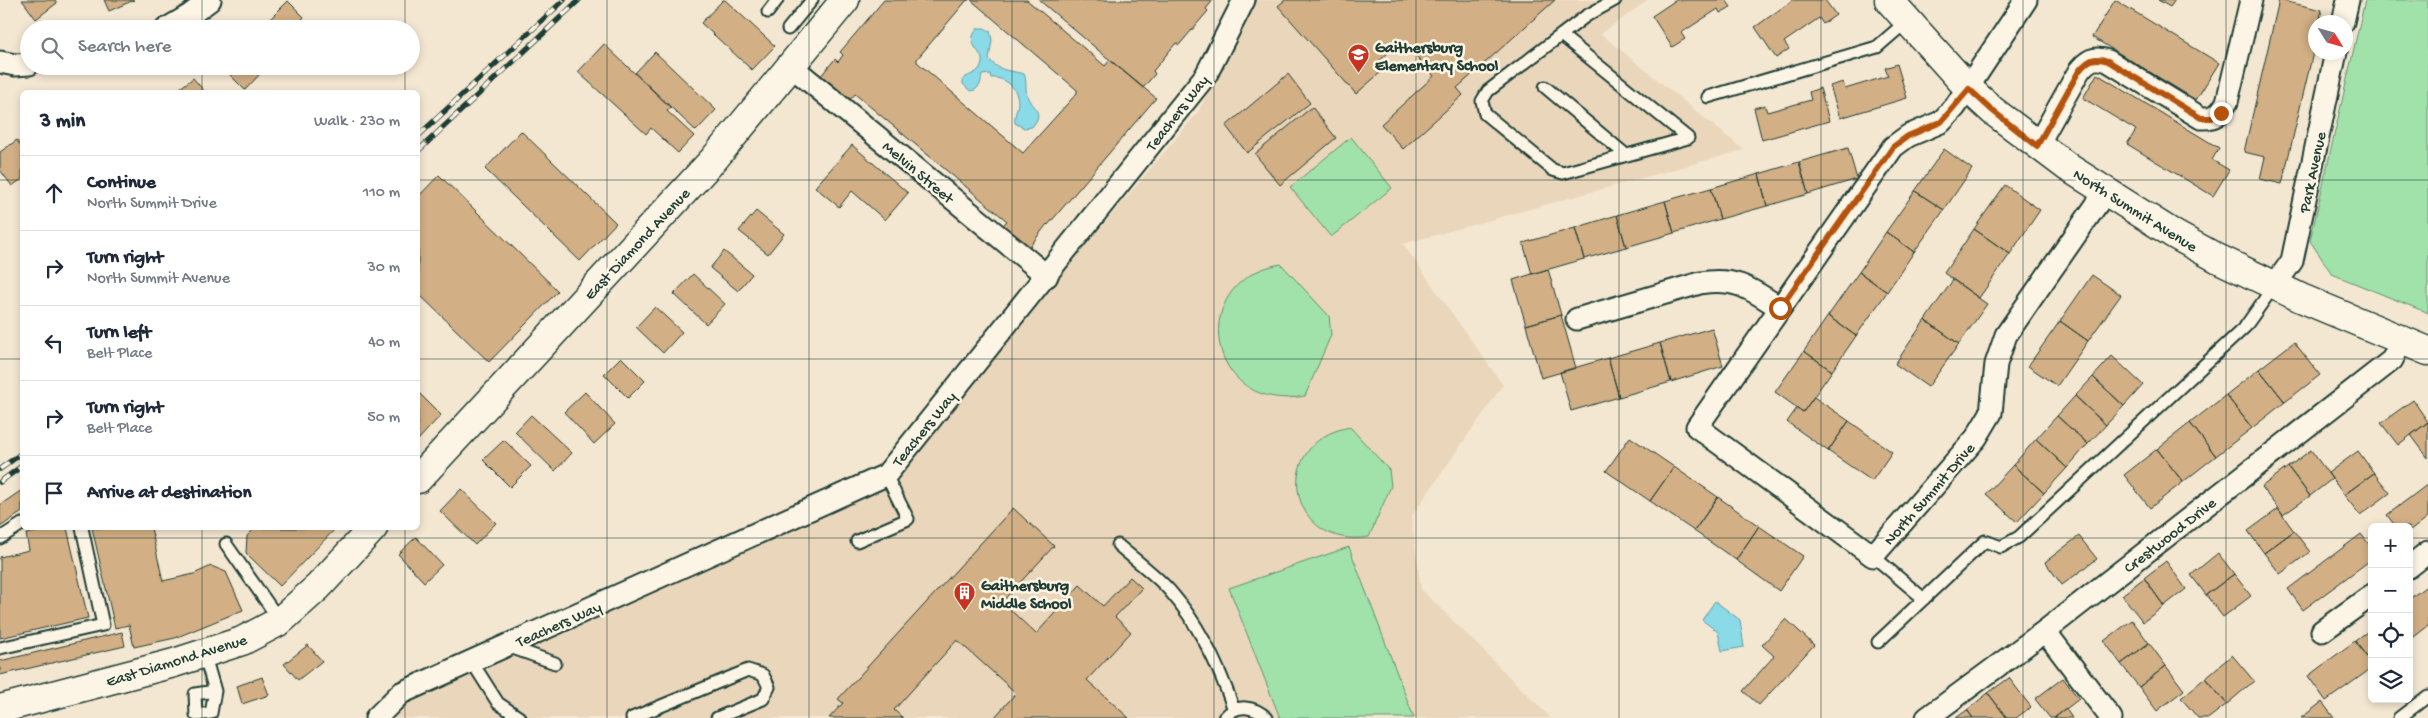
<!DOCTYPE html>
<html lang="en">
<head>
<meta charset="utf-8">
<style>
  body { margin:0; font-family:"Gochi Hand",sans-serif; background:#f6f6f7; color:#1f2937 }
  .controls { position:absolute; right:15px; bottom:15px; display:grid; overflow:hidden; border-radius:8px; box-shadow:0 2px 8px #0003 }
  .controls button { width:45px; height:45px; display:grid; place-items:center; padding:0; border:0; border-bottom:1px solid #e0e1e3; background:#fff; color:#1f2937; font:25px sans-serif }
  .compass { position:absolute; left:2308px; top:15px; width:45px; height:45px; border-radius:50%; background:#fff; box-shadow:0 2px 8px #0003; rotate:127deg }
  .stop { position:absolute; width:15px; height:15px; margin:-11px; border:4px solid #b45309; border-radius:50%; background:#fff }
  .stop.end { background:#b45309; border-color:#fff; box-shadow:0 1px 5px #0008 }
  .list { margin:0; padding:0; list-style:none }
  h2 { display:flex; justify-content:space-between; align-items:center; height:65px; margin:0; padding:0 20px; font-size:21px }
  h2 small { font-size:16px; font-weight:400; color:#747a83 }
  .list li { display:grid; grid-template-columns:32px 1fr auto; gap:15px; align-items:center; box-sizing:border-box; height:75px; padding:0 20px; border-top:1px solid #e0e1e3 }
  .list b { display:block; font-size:19px; white-space:nowrap }
  .list p { margin:0; font-size:16px; white-space:nowrap; color:#747a83 }
  .list em { font-size:16px; font-style:normal; color:#747a83 }
  .icon { flex:none; width:28px; height:28px; fill:none; stroke:currentColor; stroke-width:2; stroke-linecap:round; stroke-linejoin:round }
  .map { position:relative; flex:none; width:2428px; height:718px; overflow:hidden }
  .search { position:absolute; background:#fff; box-shadow:0 2px 8px #0003; left:20px; top:20px; width:400px; height:55px; display:flex; align-items:center; gap:12px; box-sizing:border-box; padding:0 18px; border-radius:28px; color:#747a83; font-size:19px }
  .panel { position:absolute; background:#fff; box-shadow:0 2px 8px #0003; left:20px; top:90px; width:400px; height:440px; border-radius:8px }
  .map>svg:first-child { display:block }
  .built { fill:#ead6bb }
  .green { fill:#a1e2ab; stroke:#609070 }
  .water { fill:#8bdae8; stroke:#609ba0 }
  .building { fill:#d2af85; stroke:#1f3d34 }
  .lines { fill:none; stroke-linecap:round; stroke-linejoin:round }
  .service-casing { stroke:#1f3d34; stroke-width:15 }
  .minor-casing { stroke:#1f3d34; stroke-width:25 }
  .tertiary-casing { stroke:#1f3d34; stroke-width:31 }
  .service { stroke:#fcf5e5; stroke-width:11 }
  .minor { stroke:#fcf5e5; stroke-width:21 }
  .tertiary { stroke:#fcf5e5; stroke-width:28 }
  .rail-casing { stroke:#1f3d34; stroke-width:5.5 }
  .rail { stroke:#fcf5e5; stroke-width:4; stroke-dasharray:11; stroke-linecap:butt }
  .route { stroke:#b45309; stroke-width:6 }
  .grid { fill:none; stroke:#1f3d34; stroke-width:1; stroke-opacity:0.55 }
  .labels { text-anchor:middle; stroke-width:5; stroke-linejoin:round; paint-order:stroke }
  .poi-label { font-size:16px; font-weight:bold; fill:#1f3d34; stroke:#fcf5e5; text-anchor:start }
  .street-label { font-size:16px; fill:#1f3d34; stroke:#fcf5e5 }
</style>
</head>
<body>
<div class="map">
<svg width="2428" height="718" viewBox="0 0 2428 718">
  <rect width="100%" height="100%" fill="#f4e7d2"/>
  <filter id="ink" filterUnits="userSpaceOnUse"><feTurbulence type="fractalNoise" baseFrequency=".02" numOctaves="2"/><feDisplacementMap in="SourceGraphic" scale="10" xChannelSelector="R" yChannelSelector="G"/><feConvolveMatrix kernelMatrix="1 2 1 2 8 2 1 2 1" color-interpolation-filters="sRGB"/></filter>
  <g filter="url(#ink)">
    <path class="built" d="M 1255,0 L 1648,0 L 1601,34 L 1744,150 L 1403,244 L 1503,385 L 1411,517 L 1421,589 L 1551,718 L 385,718 L 404,699 L 884,486 L 1198,112 Z"/>
    <path class="green" d="M 2365,0 L 2428,0 L 2428,313 L 2332,274 L 2310,241 Z
      M 1351,137 L 1392,188 L 1331,237 L 1290,187 Z
      M 1281,264 L 1329,316 L 1331,335 L 1305,396 C 1206,415 1184,280 1281,264 Z
      M 1350,427 L 1389,470 L 1391,486 L 1369,537 C 1287,551 1269,441 1350,427 Z
      M 1349,547 L 1414,718 L 1280,718 L 1229,588 Z"/>
    <path class="water" d="M 978,28 L 984,28 L 990,31 L 992,40 L 989,59 C 999,72 1010,70 1024,74 C 1027,80 1025,88 1027,95 C 1031,110 1046,110 1032,127 L 1024,128 L 1015,123 C 1014,115 1017,111 1018,103 C 1018,88 1006,77 991,78 L 990,74 L 982,75 L 980,85 L 975,90 L 970,91 L 963,84 L 963,79 C 968,75 976,74 980,68 C 990,52 961,47 978,28 Z
      M 1715,601 L 1740,620 L 1744,647 L 1722,651 L 1718,632 L 1702,620 Z"/>
    <path class="building" d="M 22,0 L 55,0 L 57,3 L 36,19 Z
      M 104,0 L 134,0 L 109,11 Z
      M 723,0 L 725,0 L 775,46 L 752,70 L 701,23 Z
      M 884,0 L 969,0 L 967,0 L 917,59 L 917,62 L 1023,153 L 1077,93 L 1077,90 L 971,0 L 1027,0 L 1105,66 L 1110,60 L 1156,98 L 1048,225 L 1047,224 L 1028,249 L 1003,225 L 1007,221 L 855,94 L 850,100 L 841,92 L 838,95 L 819,78 L 835,59 L 838,62 L 843,55 L 840,52 Z
      M 1039,0 L 1213,0 L 1206,9 L 1208,11 L 1179,45 L 1176,43 L 1153,71 L 1155,74 L 1143,88 Z
      M 1285,0 L 1555,0 L 1457,88 L 1463,95 L 1403,149 L 1381,124 L 1434,76 L 1402,40 L 1375,65 L 1381,72 L 1356,94 L 1278,6 Z
      M 1676,0 L 1726,0 L 1731,7 L 1720,13 L 1718,9 L 1681,33 L 1685,39 L 1672,47 L 1652,16 Z
      M 1793,0 L 1825,0 L 1836,15 L 1823,24 L 1819,18 L 1784,42 L 1789,49 L 1776,58 L 1755,27 Z
      M 2115,0 L 2219,63 L 2196,100 L 2092,37 Z
      M 2158,0 L 2175,0 L 2170,7 Z
      M 2279,0 L 2322,10 L 2319,22 L 2316,22 L 2316,40 L 2282,184 L 2260,179 L 2265,157 L 2244,152 Z
      M 288,1 L 304,17 L 293,29 L 270,29 L 265,24 Z
      M 604,44 L 671,108 L 667,111 L 694,136 L 678,153 L 651,128 L 646,134 L 578,72 Z
      M 655,52 L 716,110 L 696,131 L 635,73 Z
      M 1897,64 L 1907,98 L 1840,118 L 1830,86 L 1843,82 L 1845,89 L 1888,76 L 1885,68 Z
      M 221,66 L 252,66 L 260,74 L 245,90 Z
      M 1288,74 L 1310,103 L 1247,153 L 1226,126 Z
      M 2097,74 L 2219,148 L 2212,160 L 2229,170 L 2213,196 L 2127,144 L 2136,130 L 2083,98 Z
      M 193,78 L 205,92 L 175,92 Z
      M 1820,88 L 1829,121 L 1762,140 L 1754,108 L 1765,105 L 1767,112 L 1811,100 L 1809,92 Z
      M 1312,107 L 1336,138 L 1280,185 L 1255,154 Z
      M 521,131 L 616,223 L 580,261 L 485,169 Z
      M 17,140 L 22,148 L 22,179 L 12,186 L 0,170 L 0,152 Z
      M 852,145 L 908,193 L 885,220 L 852,191 L 839,207 L 815,187 Z
      M 1848,148 L 1857,179 L 1808,194 L 1799,162 Z
      M 1944,149 L 1972,169 L 1944,210 L 1915,191 Z
      M 1799,162 L 1808,194 L 1767,206 L 1759,174 Z
      M 1759,174 L 1767,206 L 1720,219 L 1711,188 Z
      M 439,175 L 558,291 L 489,362 L 418,293 L 418,197 Z
      M 2005,185 L 2040,210 L 2010,254 L 1974,229 Z
      M 1711,188 L 1720,219 L 1674,233 L 1665,201 Z
      M 1915,191 L 1944,210 L 1914,252 L 1886,232 Z
      M 1665,201 L 1674,233 L 1626,247 L 1617,215 Z
      M 756,211 L 784,234 L 768,254 L 739,231 Z
      M 1617,215 L 1626,247 L 1584,259 L 1575,228 Z
      M 1575,228 L 1584,259 L 1532,274 L 1523,243 Z
      M 1974,229 L 2010,254 L 1979,298 L 1944,273 Z
      M 1886,232 L 1914,252 L 1887,292 L 1859,272 Z
      M 724,251 L 752,274 L 738,291 L 710,268 Z
      M 1548,269 L 1561,315 L 1526,325 L 1513,280 Z
      M 1859,272 L 1887,292 L 1856,336 L 1828,316 Z
      M 693,274 L 725,304 L 706,324 L 674,294 Z
      M 2092,275 L 2121,295 L 2088,341 L 2060,321 Z
      M 1953,280 L 1987,304 L 1959,344 L 1925,320 Z
      M 655,307 L 682,332 L 663,353 L 636,327 Z
      M 1561,315 L 1576,368 L 1541,378 L 1526,325 Z
      M 1828,316 L 1856,336 L 1832,371 L 1804,351 Z
      M 1925,320 L 1959,344 L 1928,387 L 1895,364 Z
      M 2060,321 L 2088,341 L 2057,386 L 2028,366 Z
      M 1712,328 L 1723,366 L 1671,382 L 1660,343 Z
      M 2294,342 L 2320,375 L 2285,402 L 2259,369 Z
      M 1660,343 L 1671,382 L 1619,397 L 1608,358 Z
      M 1804,351 L 1832,371 L 1803,412 L 1775,392 Z
      M 2112,356 L 2143,385 L 2124,406 L 2093,377 Z
      M 621,357 L 645,381 L 628,398 L 604,374 Z
      M 1608,358 L 1619,397 L 1571,411 L 1560,372 Z
      M 2259,369 L 2285,402 L 2252,428 L 2226,395 Z
      M 2093,377 L 2124,406 L 2106,425 L 2075,396 Z
      M 418,392 L 441,415 L 418,440 Z
      M 585,392 L 615,424 L 594,444 L 564,412 Z
      M 2226,395 L 2252,428 L 2216,456 L 2190,423 Z
      M 2075,396 L 2106,425 L 2088,444 L 2057,416 Z
      M 1814,397 L 1849,421 L 1828,451 L 1787,422 L 1797,408 L 1803,412 Z
      M 2413,400 L 2428,422 L 2398,445 L 2381,423 Z
      M 531,415 L 572,453 L 555,471 L 515,432 Z
      M 2057,416 L 2088,444 L 2067,468 L 2036,439 Z
      M 1849,421 L 1892,452 L 1872,481 L 1828,451 Z
      M 2428,422 L 2428,458 L 2411,435 Z
      M 2190,423 L 2216,456 L 2183,482 L 2157,449 Z
      M 1630,437 L 1674,467 L 1650,501 L 1606,471 Z
      M 2036,439 L 2067,468 L 2044,493 L 2013,465 Z
      M 504,440 L 531,466 L 510,487 L 483,460 Z
      M 2157,449 L 2183,482 L 2150,508 L 2124,475 Z
      M 2311,450 L 2332,479 L 2310,496 L 2288,467 Z
      M 2358,451 L 2374,473 L 2344,495 L 2328,473 Z
      M 2013,465 L 2044,493 L 2017,522 L 1986,494 Z
      M 1674,467 L 1718,497 L 1694,531 L 1650,501 Z
      M 2288,467 L 2310,496 L 2283,515 L 2261,487 Z
      M 2374,473 L 2390,493 L 2360,515 L 2344,495 Z
      M 2428,484 L 2428,517 L 2409,532 L 2409,527 L 2396,527 L 2387,515 Z
      M 461,489 L 496,523 L 475,545 L 440,511 Z
      M 22,490 L 22,512 L 0,527 L 0,505 Z
      M 1718,497 L 1759,526 L 1736,560 L 1694,531 Z
      M 1013,508 L 1054,546 L 1002,602 L 1036,634 L 1080,585 L 1103,606 L 1130,577 L 1142,588 L 1115,617 L 1131,632 L 1087,680 L 1129,718 L 994,718 L 1016,693 L 957,640 L 894,710 L 903,718 L 829,718 L 843,703 L 838,699 Z
      M 2278,509 L 2294,531 L 2264,553 L 2248,531 Z
      M 1759,526 L 1803,556 L 1779,591 L 1736,560 Z
      M 55,528 L 67,528 L 88,618 L 0,638 L 0,557 L 29,550 L 26,534 Z
      M 92,528 L 151,528 L 163,581 L 194,574 L 211,566 L 226,572 L 243,610 L 175,638 L 134,647 L 129,625 L 115,628 Z
      M 255,528 L 336,528 L 280,586 L 246,553 L 247,536 Z
      M 2294,531 L 2310,552 L 2280,574 L 2264,553 Z
      M 2361,534 L 2372,548 L 2372,559 L 2303,610 L 2288,589 Z
      M 2079,536 L 2097,559 L 2062,585 L 2045,562 Z
      M 416,537 L 442,565 L 424,582 L 398,554 Z
      M 2218,553 L 2234,574 L 2206,595 L 2191,575 Z
      M 2166,561 L 2186,589 L 2164,606 L 2144,578 Z
      M 2234,574 L 2251,596 L 2223,617 L 2206,595 Z
      M 2144,578 L 2164,606 L 2143,622 L 2122,595 Z
      M 2428,585 L 2428,626 L 2414,637 L 2409,630 L 2409,599 Z
      M 1786,619 L 1814,645 L 1759,705 L 1743,691 L 1774,656 L 1762,645 Z
      M 2132,620 L 2149,643 L 2121,664 L 2104,641 Z
      M 2372,628 L 2372,664 L 2355,641 Z
      M 2409,630 L 2414,637 L 2409,640 Z
      M 122,632 L 125,646 L 0,675 L 0,661 Z
      M 2355,641 L 2372,664 L 2372,668 L 2326,701 L 2308,676 Z
      M 2149,643 L 2166,666 L 2139,687 L 2121,664 Z
      M 308,645 L 322,661 L 298,680 L 284,664 Z
      M 2232,655 L 2254,681 L 2227,704 L 2205,678 Z
      M 2166,666 L 2184,690 L 2157,711 L 2139,687 Z
      M 262,677 L 269,695 L 242,704 L 237,686 Z
      M 2009,678 L 2031,707 L 2016,718 L 2007,718 L 1988,693 Z
      M 2063,678 L 2079,699 L 2054,718 L 2050,718 L 2035,699 Z
      M 2205,678 L 2227,704 L 2209,718 L 2198,718 L 2181,698 Z
      M 1988,693 L 2007,718 L 1973,718 L 1967,710 Z
      M 2322,702 L 2334,718 L 2301,718 Z
      M 2066,709 L 2072,718 L 2054,718 Z
      M 1967,710 L 1973,718 L 1956,718 Z"/>
    <g class="lines">
      <defs>
        <path id="service" d="M 768,12 L 777,0
          M 788,29 L 812,0
          M 1561,35 L 1688,138 L 1563,173 L 1553,170 L 1485,114 L 1482,101 L 1488,91 L 1586,16 L 1615,0
          M 1545,87 L 1626,155
          M 1708,97 L 1877,47 L 1907,21
          M 0,538 L 22,524
          M 857,541 L 908,519 L 886,475
          M 226,544 L 280,621
          M 1118,545 C 1135,560 1155,574 1170,591 C 1199,624 1220,669 1234,710
          M 1873,556 L 1924,599
          M 1878,642 L 1985,541 L 2001,547 L 2019,537 L 2245,327 L 2274,286
          M 507,646 L 555,663
          M 0,648 L 103,625 L 82,528
          M 204,653 L 215,691 L 211,713 L 196,715 L 195,694 L 215,691
          M 472,662 L 498,703 L 520,718
          M 632,718 L 748,670 L 763,675 L 769,687 L 763,699 L 717,718
          M 1224,718 C 1237,703 1254,706 1267,718
          M 2399,718 L 2428,696"/>
        <path id="minor" d="M 2026,0 L 1955,107 L 1941,122 L 1908,136 L 1893,147 L 1697,427 L 1873,556 L 1976,438 L 1991,413 L 1996,364 L 2006,335 L 2106,191
          M 2343,22 L 2348,0
          M 166,29 L 190,15 L 210,0
          M 0,62 L 15,65 L 29,64
          M 791,66 L 1047,276
          M 2037,146 L 2079,71 C 2088,60 2094,56 2108,61 L 2201,118 C 2215,119 2220,114 2227,102 L 2251,0
          M 2274,286 L 2292,261 L 2336,52
          M 1577,319 L 1700,283 C 1736,277 1751,289 1780,308
          M 2409,567 L 2428,552
          M 2045,631 L 2111,718
          M 2322,631 L 2372,595
          M 376,718 L 401,693 L 886,475 L 1206,75 L 1244,0
          M 1927,718 L 2045,631 L 2392,360 L 2402,340"/>
        <path id="tertiary" d="M 1889,0 L 1969,89 L 1993,111 L 2069,168 L 2175,235 L 2217,258 L 2301,298 L 2428,351
          M 418,479 L 714,159 L 845,0
          M 0,709 L 174,663 L 242,641 L 280,621 L 318,587 L 373,528"/>
      </defs>
      <use href="#service" class="service-casing"/>
      <use href="#minor" class="minor-casing"/>
      <use href="#tertiary" class="tertiary-casing"/>
      <use href="#service" class="service"/>
      <use href="#minor" class="minor"/>
      <use href="#tertiary" class="tertiary"/>
      <defs>
        <path id="rail" d="M 418,136 L 564,0
          M 418,151 L 579,0
          M 0,469 L 22,453
          M 0,482 L 22,466"/>
      </defs>
      <use href="#rail" class="rail-casing"/>
      <use href="#rail" class="rail"/>
    </g>
  </g>
  <g class="lines" filter="url(#ink)">
    <path class="route" d="M 1780,308 L 1893,147 L 1908,136 L 1941,122 L 1969,89 L 1993,111 L 2037,146 L 2079,71 C 2088,60 2094,56 2108,61 L 2201,118 L 2212,118 L 2221,113"/>
  </g>
  <path class="grid" d="M 202,0 L 202,29M 405,0 L 405,29M 607,0 L 607,718M 809,0 L 809,718M 1012,0 L 1012,718M 1214,0 L 1214,718M 1416,0 L 1416,718M 1619,0 L 1619,718M 1821,0 L 1821,718M 2023,0 L 2023,718M 2226,0 L 2226,718M 202,66 L 202,92M 405,66 L 405,92M 0,180 L 22,180M 418,180 L 2428,180M 0,359 L 22,359M 418,359 L 2428,359M 202,528 L 202,718M 405,528 L 405,718M 0,538 L 2372,538M 2409,538 L 2428,538"/>
  <defs>
    <symbol id="school-pin" viewBox="-11 -11 22 30"><path d="M0 17L-7.5 6A9.5 9.5 0 1 1 7.5 6Z" fill="#c8321e" stroke="#fcf5e5"/><path d="M0-5L7-2L0 1L-7-2ZM-4 1L0 2.5L4 1V4Q0 6-4 4Z" fill="#fff"/></symbol>
    <symbol id="building-pin" viewBox="-11 -11 22 30"><path d="M0 17L-7.5 6A9.5 9.5 0 1 1 7.5 6Z" fill="#c8321e" stroke="#fcf5e5"/><path d="M-4-6H4V6H1V3H-1V6H-4ZM-2.5-4.3h1.7v1.8h-1.7ZM.8-4.3h1.7v1.8H.8ZM-2.5-1h1.7V.8h-1.7ZM.8-1h1.7V.8H.8Z" fill="#fff"/></symbol>
  </defs>
  <g fill-rule="evenodd">
    <use href="#school-pin" x="1346" y="42" width="25" height="34"/>
    <use href="#building-pin" x="952" y="580" width="25" height="34"/>
  </g>
  <g class="labels">
    <g class="poi-label">
      <text x="1375" y="52">Gaithersburg<tspan x="1375" dy="18">Elementary School</tspan></text>
      <text x="981" y="590">Gaithersburg<tspan x="981" dy="18">Middle School</tspan></text>
    </g>
    <g class="street-label">
      <text transform="translate(1176 112) rotate(-52)" y="6">Teachers Way</text>
      <text transform="translate(919 171) rotate(40)" y="6">Melvin Street</text>
      <text transform="translate(2311 172) rotate(-78)" y="6">Park Avenue</text>
      <text transform="translate(2136 209) rotate(32)" y="6">North Summit Avenue</text>
      <text transform="translate(636 243) rotate(-47)" y="6">East Diamond Avenue</text>
      <text transform="translate(923 428) rotate(-51)" y="6">Teachers Way</text>
      <text transform="translate(1928 493) rotate(-49)" y="6">North Summit Drive</text>
      <text transform="translate(2169 534) rotate(-38)" y="6">Crestwood Drive</text>
      <text transform="translate(558 623) rotate(-24)" y="6">Teachers Way</text>
      <text transform="translate(176 659) rotate(-17)" y="6">East Diamond Avenue</text>
    </g>
  </g>
</svg>
<div class="controls">
<button>+</button>
<button>−</button>
<button><svg class="icon" aria-label="locate" viewBox="0 0 24 24"><circle cx="12" cy="12" r="6"/><path d="M12 2v4M12 18v4M2 12h4M18 12h4"/></svg></button>
<button><svg class="icon" aria-label="layers" viewBox="0 0 24 24"><path d="M12 4l9 5-9 5-9-5zM3 14l9 5 9-5"/></svg></button>
</div>
<svg class="compass" viewBox="-18 -18 36 36"><path d="M0-13l5 13h-10z" fill="#e53935"/><path d="M0 13l5-13h-10z" fill="#747a83"/></svg>
<div class="stop" style="left:1780px;top:308px"></div>
<div class="stop end" style="left:2221px;top:113px"></div>
<div class="search"><svg class="icon" aria-label="search" viewBox="0 0 24 24"><circle cx="10" cy="10" r="6"/><path d="M15 15l6 6"/></svg>Search here</div>
<section class="panel">
<h2>3 min<small>Walk · 230 m</small></h2>
<ul class="list">
<li><svg class="icon" aria-label="ahead" viewBox="0 0 24 24"><path d="M12 20V5M6 11l6-6 6 6"/></svg><div><b>Continue</b><p>North Summit Drive</p></div><em>110 m</em></li>
<li><svg class="icon" aria-label="right" viewBox="0 0 24 24"><path d="M7 20v-9h11M14 6l5 5-5 5"/></svg><div><b>Turn right</b><p>North Summit Avenue</p></div><em>30 m</em></li>
<li><svg class="icon" aria-label="left" viewBox="0 0 24 24"><path d="M17 20v-9H6M10 6l-5 5 5 5"/></svg><div><b>Turn left</b><p>Belt Place</p></div><em>40 m</em></li>
<li><svg class="icon" aria-label="right" viewBox="0 0 24 24"><path d="M7 20v-9h11M14 6l5 5-5 5"/></svg><div><b>Turn right</b><p>Belt Place</p></div><em>50 m</em></li>
<li><svg class="icon" aria-label="arrive" viewBox="0 0 24 24"><path d="M6 21V4h12l-3 4 3 4H6"/></svg><div><b>Arrive at destination</b></div></li>
</ul>
</section>
</div>
</body>
</html>
